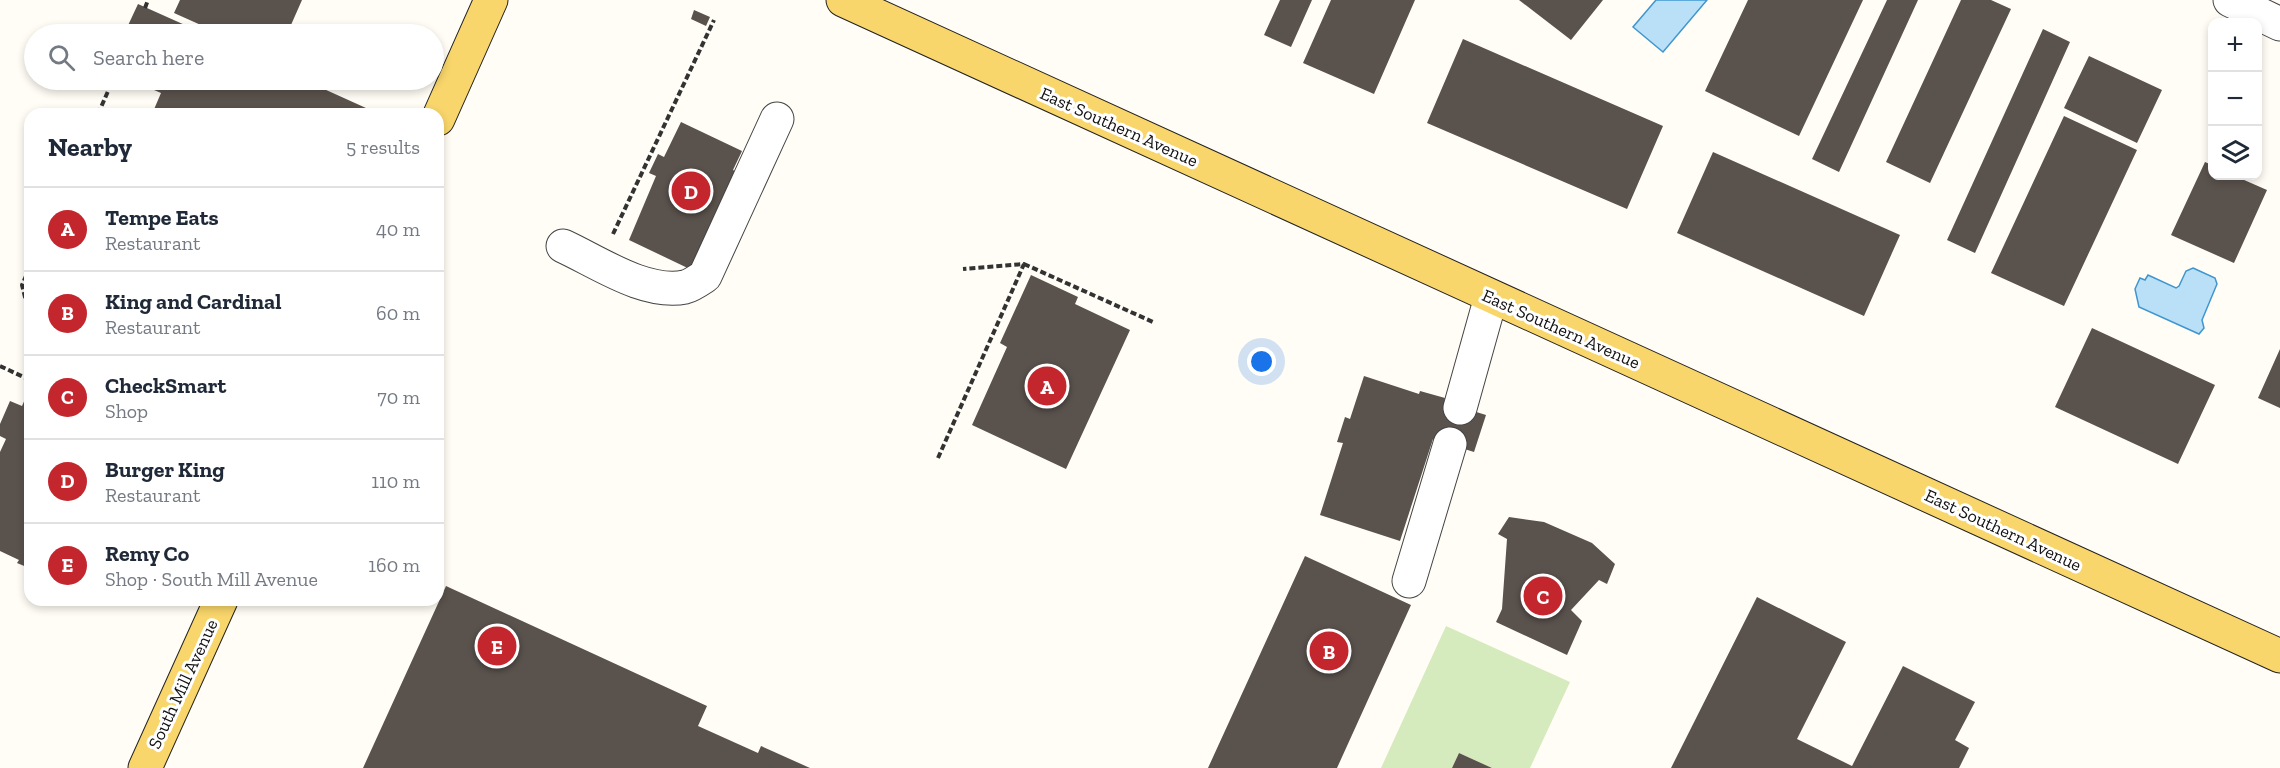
<!DOCTYPE html>
<html lang="en">
<head>
<meta charset="utf-8">
<style>
  body { margin:0; font-family:"Zilla Slab",serif; background:#f2f2f3; color:#1f2937 }
  .controls { position:absolute; right:18px; top:18px; display:grid; overflow:hidden; border-radius:12px; box-shadow:0 3px 9px #0003 }
  .controls button { width:54px; height:54px; display:grid; place-items:center; padding:0; border:0; border-bottom:2px solid #e0e1e3; background:#fff; color:#1f2937; font:30px sans-serif }
  .you { position:absolute; left:1262px; top:362px; width:21px; height:21px; margin:-15px; border:4px solid #fff; border-radius:50%; background:#1a73e8; box-shadow:0 0 0 9px #1a73e833 }
  .badge { display:grid; place-items:center; width:39px; height:39px; border-radius:50%; background:#c4262e; color:#fff; font-size:20px; font-weight:700 }
  .pin { position:absolute; translate:-50% -50%; border:3px solid #fff; box-shadow:0 2px 6px #0006 }
  .list { margin:0; padding:0; list-style:none }
  h2 { display:flex; justify-content:space-between; align-items:center; height:78px; margin:0; padding:0 24px; font-size:26px }
  h2 small { font-size:20px; font-weight:400; color:#747a83 }
  .list li { display:grid; grid-template-columns:39px 1fr auto; gap:18px; align-items:center; box-sizing:border-box; height:84px; padding:0 24px; border-top:2px solid #e0e1e3 }
  .list b { display:block; font-size:22px; white-space:nowrap }
  .list p { margin:0; font-size:20px; white-space:nowrap; color:#747a83 }
  .list em { font-size:20px; font-style:normal; color:#747a83 }
  .icon { flex:none; width:33px; height:33px; fill:none; stroke:currentColor; stroke-width:2; stroke-linecap:round; stroke-linejoin:round }
  .map { position:relative; flex:none; width:2280px; height:768px; overflow:hidden }
  .search { position:absolute; background:#fff; box-shadow:0 3px 9px #0003; left:24px; top:24px; width:420px; height:66px; display:flex; align-items:center; gap:15px; box-sizing:border-box; padding:0 21px; border-radius:33px; color:#747a83; font-size:22px }
  .panel { position:absolute; background:#fff; box-shadow:0 3px 9px #0003; left:24px; top:108px; width:420px; height:498px; border-radius:18px }
  .map>svg:first-child { display:block }
  .green { fill:#d5ebbd }
  .water { fill:#b9e0f7; stroke:#3f96cf; stroke-width:1.5 }
  .building { fill:#5a524d }
  .lines { fill:none; stroke-linecap:round; stroke-linejoin:round }
  .minor-casing { stroke:#444; stroke-width:35 }
  .major-casing { stroke:#222; stroke-width:35 }
  .path { stroke:#333; stroke-width:4; stroke-dasharray:6 3; stroke-linecap:butt }
  .minor { stroke:#fff; stroke-width:33 }
  .major { stroke:#f9d66b; stroke-width:33 }
  .labels { text-anchor:middle; stroke-width:6; stroke-linejoin:round; paint-order:stroke }
  .street-label { font-size:18px; fill:#111; stroke:#fff }
</style>
</head>
<body>
<div class="map">
<svg width="2280" height="768" viewBox="0 0 2280 768">
  <rect width="100%" height="100%" fill="#fffdf5"/>
  <path class="green" d="M 1446,626 L 1570,682 L 1530,768 L 1492,768 L 1459,753 L 1452,768 L 1381,768 Z"/>
  <path class="water" d="M 1656,0 L 1707,0 L 1663,52 L 1633,27 Z
    M 2193,268 L 2215,278 L 2217,284 L 2202,320 L 2204,328 L 2199,334 L 2139,307 L 2135,289 L 2140,278 L 2145,280 L 2148,275 L 2176,288 L 2179,286 L 2186,271 Z"/>
  <path class="building" d="M 180,0 L 302,0 L 287,34 L 221,34 L 174,13 Z
    M 1280,0 L 1312,0 L 1291,47 L 1264,35 Z
    M 1331,0 L 1415,0 L 1374,94 L 1303,63 Z
    M 1519,0 L 1603,0 L 1571,40 Z
    M 1748,0 L 1863,0 L 1799,136 L 1705,91 Z
    M 1887,0 L 1918,0 L 1839,172 L 1812,159 Z
    M 1961,0 L 1991,0 L 2011,9 L 1930,183 L 1886,162 Z
    M 138,4 L 205,34 L 124,34 Z
    M 694,10 L 710,17 L 706,26 L 691,19 Z
    M 2043,29 L 2070,42 L 1975,253 L 1947,240 Z
    M 1463,39 L 1663,126 L 1627,209 L 1427,123 Z
    M 2089,56 L 2162,90 L 2137,143 L 2064,108 Z
    M 131,80 L 304,80 L 366,108 L 364,114 L 152,114 L 161,93 Z
    M 2064,116 L 2137,150 L 2064,306 L 1991,273 Z
    M 681,122 L 742,151 L 733,170 L 741,175 L 696,272 L 629,240 L 656,176 L 649,173 L 658,154 L 664,157 Z
    M 1713,152 L 1900,235 L 1864,316 L 1677,233 Z
    M 2205,162 L 2212,165 L 2212,176 L 2235,176 L 2267,190 L 2234,263 L 2171,235 Z
    M 1031,275 L 1078,297 L 1075,304 L 1130,330 L 1066,469 L 972,425 L 1007,347 L 1000,343 Z
    M 2092,328 L 2215,385 L 2178,464 L 2055,407 Z
    M 2280,349 L 2280,408 L 2258,398 Z
    M 1364,376 L 1419,394 L 1420,391 L 1445,398 L 1444,402 L 1486,415 L 1474,452 L 1433,439 L 1400,541 L 1320,515 L 1343,443 L 1337,442 L 1345,417 L 1350,419 Z
    M 30,388 L 30,565 L 29,568 L 17,563 L 19,560 L 0,551 L 0,452 L 6,439 L 0,436 L 0,424 L 10,401 L 22,406 Z
    M 1509,517 L 1544,522 L 1592,543 L 1615,564 L 1607,584 L 1599,580 L 1571,610 L 1582,621 L 1567,655 L 1496,622 L 1502,609 L 1507,539 L 1498,534 Z
    M 1305,556 L 1411,605 L 1337,768 L 1208,768 Z
    M 446,586 L 707,706 L 698,726 L 758,753 L 761,746 L 810,768 L 363,768 Z
    M 1757,597 L 1846,642 L 1797,739 L 1852,766 L 1903,666 L 1975,702 L 1955,740 L 1969,748 L 1959,768 L 1671,768 Z
    M 1459,753 L 1492,768 L 1452,768 Z"/>
  <g class="lines">
    <defs>
      <path id="minor" d="M 2230,0 L 2280,24
        M 563,246 C 598,262 645,295 685,287 C 692,285 699,280 705,276 L 777,119
        M 1460,408 L 1491,297
        M 1409,581 L 1450,444"/>
      <path id="major" d="M 843,0 L 2280,656
        M 438,119 L 491,0
        M 145,768 L 221,600"/>
    </defs>
    <use href="#minor" class="minor-casing"/>
    <use href="#major" class="major-casing"/>
    <path class="path" d="M 145,8 L 148,0
      M 98,114 L 113,80
      M 613,234 L 714,20
      M 1024,264 L 1153,322
      M 30,267 L 22,285 L 26,301 L 30,303
      M 0,366 L 30,380
      M 938,458 L 1024,264 L 963,269"/>
    <use href="#minor" class="minor"/>
    <use href="#major" class="major"/>
  </g>
  <g class="labels">
    <g class="street-label">
      <text transform="translate(1119 127) rotate(24)" y="6">East Southern Avenue</text>
      <text transform="translate(1561 329) rotate(24)" y="6">East Southern Avenue</text>
      <text transform="translate(2003 530) rotate(25)" y="6">East Southern Avenue</text>
      <text transform="translate(183 684) rotate(-65)" y="6">South Mill Avenue</text>
    </g>
  </g>
</svg>
<div class="controls">
<button>+</button>
<button>−</button>
<button><svg class="icon" aria-label="layers" viewBox="0 0 24 24"><path d="M12 4l9 5-9 5-9-5zM3 14l9 5 9-5"/></svg></button>
</div>
<div class="you"></div>
<div class="pin badge" style="left:1047px;top:386px">A</div>
<div class="pin badge" style="left:1329px;top:651px">B</div>
<div class="pin badge" style="left:1543px;top:596px">C</div>
<div class="pin badge" style="left:691px;top:191px">D</div>
<div class="pin badge" style="left:497px;top:646px">E</div>
<div class="search"><svg class="icon" aria-label="search" viewBox="0 0 24 24"><circle cx="10" cy="10" r="6"/><path d="M15 15l6 6"/></svg>Search here</div>
<section class="panel">
<h2>Nearby<small>5 results</small></h2>
<ul class="list">
<li><span class="badge">A</span><div><b>Tempe Eats</b><p>Restaurant</p></div><em>40 m</em></li>
<li><span class="badge">B</span><div><b>King and Cardinal</b><p>Restaurant</p></div><em>60 m</em></li>
<li><span class="badge">C</span><div><b>CheckSmart</b><p>Shop</p></div><em>70 m</em></li>
<li><span class="badge">D</span><div><b>Burger King</b><p>Restaurant</p></div><em>110 m</em></li>
<li><span class="badge">E</span><div><b>Remy Co</b><p>Shop · South Mill Avenue</p></div><em>160 m</em></li>
</ul>
</section>
</div>
</body>
</html>
